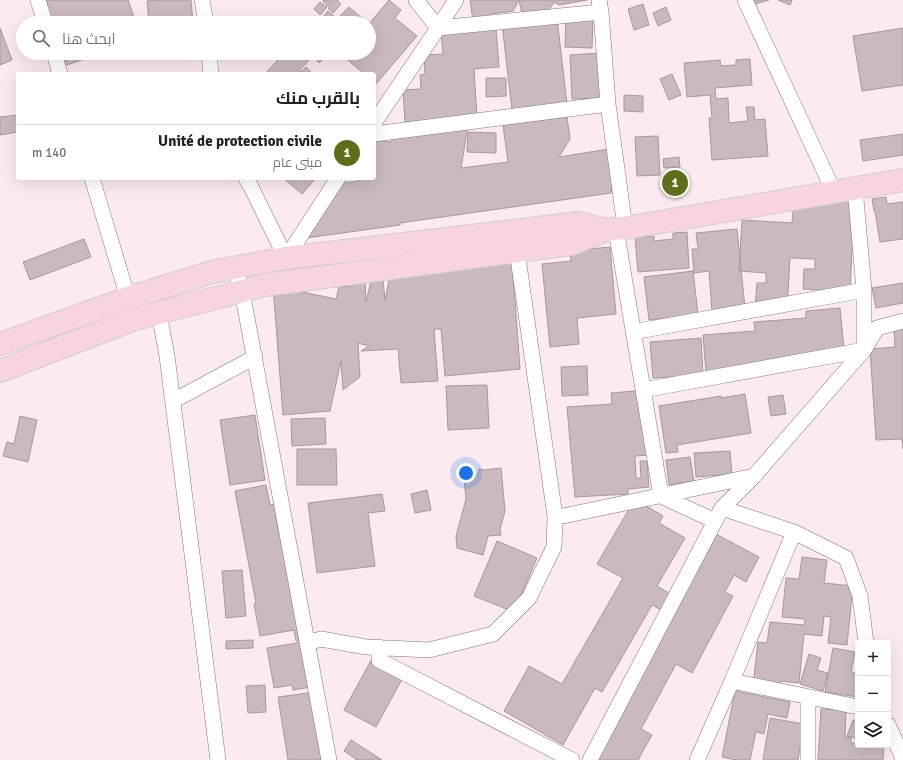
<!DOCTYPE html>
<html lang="ar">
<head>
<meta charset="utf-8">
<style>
  body { margin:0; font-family:Signika,Cairo,sans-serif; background:#f2f2f2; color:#222; direction:rtl }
  .controls { position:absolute; right:12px; bottom:12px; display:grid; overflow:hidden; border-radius:4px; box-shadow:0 4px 16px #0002 }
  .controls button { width:36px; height:36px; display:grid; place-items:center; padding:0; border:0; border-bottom:1px solid #e0e0e0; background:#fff; color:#222; font:20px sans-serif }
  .you { position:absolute; left:466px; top:473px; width:14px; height:14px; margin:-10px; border:3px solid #fff; border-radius:50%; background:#1a73e8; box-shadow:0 0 0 6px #1a73e833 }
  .badge { display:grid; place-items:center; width:26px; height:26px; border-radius:50%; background:#5f6e19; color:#fff; font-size:13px; font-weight:700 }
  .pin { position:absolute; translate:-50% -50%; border:2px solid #fff; box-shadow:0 1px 4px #0006 }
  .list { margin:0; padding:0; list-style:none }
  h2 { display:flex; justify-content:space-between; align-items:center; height:52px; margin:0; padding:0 16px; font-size:17px }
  h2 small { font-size:13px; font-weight:400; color:#767676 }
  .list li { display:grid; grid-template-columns:26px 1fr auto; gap:12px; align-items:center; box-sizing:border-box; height:56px; padding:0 16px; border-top:1px solid #e0e0e0 }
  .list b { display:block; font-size:15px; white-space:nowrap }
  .list p { margin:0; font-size:13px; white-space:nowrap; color:#767676 }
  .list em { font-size:13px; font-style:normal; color:#767676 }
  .icon { flex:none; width:22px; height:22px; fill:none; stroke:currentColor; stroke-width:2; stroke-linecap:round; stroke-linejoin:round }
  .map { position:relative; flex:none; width:903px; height:760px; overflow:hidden; direction:ltr }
  .search { position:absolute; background:#fff; box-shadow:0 4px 16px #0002; left:16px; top:16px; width:360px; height:44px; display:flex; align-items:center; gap:10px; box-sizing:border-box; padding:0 14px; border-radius:22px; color:#767676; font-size:15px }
  .panel { position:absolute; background:#fff; box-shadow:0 4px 16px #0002; left:16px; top:72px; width:360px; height:108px; border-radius:4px; direction:rtl }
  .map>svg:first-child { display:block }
  .building { fill:#cabac0; stroke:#a7989d }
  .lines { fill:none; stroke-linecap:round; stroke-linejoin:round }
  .minor-casing { stroke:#84767b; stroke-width:16 }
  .primary-casing { stroke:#cfcece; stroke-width:24 }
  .minor { stroke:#fff; stroke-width:15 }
  .primary { stroke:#f8d4e2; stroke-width:22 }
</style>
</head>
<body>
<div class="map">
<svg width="903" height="760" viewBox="0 0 903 760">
  <rect width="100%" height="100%" fill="#fbeaf0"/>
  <path class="building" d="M 44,0 L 128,0 L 136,23 L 52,23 Z
    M 156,0 L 191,0 L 193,23 L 149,23 L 147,1 Z
    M 324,0 L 333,0 L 328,6 L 323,1 Z
    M 335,0 L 337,0 L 341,4 L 333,13 L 328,8 Z
    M 389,0 L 401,10 L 395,18 L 417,36 L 376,84 L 374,82 L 374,74 L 364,74 L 342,55 L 344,53 L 369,53 L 369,24 Z
    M 470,0 L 519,0 L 513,11 L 490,14 L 488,19 L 473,21 Z
    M 519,0 L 587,0 L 559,5 L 554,2 L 549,10 L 522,14 Z
    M 754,0 L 769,0 L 755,4 Z
    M 778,0 L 792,0 L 790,5 Z
    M 320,2 L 327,7 L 320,15 L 314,9 Z
    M 643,4 L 649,25 L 634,30 L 628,9 Z
    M 349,7 L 364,20 L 361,23 L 345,23 L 339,17 Z
    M 666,7 L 671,20 L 658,26 L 653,13 Z
    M 328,11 L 342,23 L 328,23 L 322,18 Z
    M 566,16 L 593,17 L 592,48 L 565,47 Z
    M 313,18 L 319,23 L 308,23 Z
    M 557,18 L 567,104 L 512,110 L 502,24 Z
    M 0,28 L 12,60 L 0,65 Z
    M 496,28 L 499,67 L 474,69 L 477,117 L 405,122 L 403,90 L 421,89 L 420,75 L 425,74 L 424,55 L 443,54 L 441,32 Z
    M 903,28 L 903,85 L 862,91 L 853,36 Z
    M 62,53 L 102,53 L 67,65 Z
    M 153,53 L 180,53 L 153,56 Z
    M 285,53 L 302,53 L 309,60 L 299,71 L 301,72 L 306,67 L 313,74 L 270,74 L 267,71 Z
    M 309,53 L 323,53 L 326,56 L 319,63 Z
    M 600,53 L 601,98 L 572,99 L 570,55 Z
    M 750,59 L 752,85 L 715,88 L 716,99 L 728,98 L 729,123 L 748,121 L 746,107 L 754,107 L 755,120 L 765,119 L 768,156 L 712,160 L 709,118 L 712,118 L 710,95 L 687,97 L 684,63 L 720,60 L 721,66 L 736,65 L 736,60 Z
    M 672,74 L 681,95 L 669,100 L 660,79 Z
    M 486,78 L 506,78 L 506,96 L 486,97 Z
    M 624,95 L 643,96 L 643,112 L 624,111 Z
    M 18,115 L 18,132 L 0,135 L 0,117 Z
    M 567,117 L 570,139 L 559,157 L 609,149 L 613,177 L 611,193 L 400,223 L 400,225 L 306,238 L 343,183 L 359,181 L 359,178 L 374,178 L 374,142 L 375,140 L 391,142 L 392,138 L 468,125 L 461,168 L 508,162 L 503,125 Z
    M 468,132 L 496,133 L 496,153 L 467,152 Z
    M 903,134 L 903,155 L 863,161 L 860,140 Z
    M 658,136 L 660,175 L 637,176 L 635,137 Z
    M 679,157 L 680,167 L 664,168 L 663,159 Z
    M 283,178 L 316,178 L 302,194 Z
    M 886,197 L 887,204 L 903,202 L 903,239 L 880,242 L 875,211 L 874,211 L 872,199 Z
    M 794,198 L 860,201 L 857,250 L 852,250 L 850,292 L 803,289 L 804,269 L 815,269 L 815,259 L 790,258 L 787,310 L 755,308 L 757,283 L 766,283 L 766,273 L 739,271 L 742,220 L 792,223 Z
    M 737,229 L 745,308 L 712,312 L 709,271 L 694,273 L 692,249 L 698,249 L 696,233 Z
    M 687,232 L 689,268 L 638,272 L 635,237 L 654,236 L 654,241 L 673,239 L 673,233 Z
    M 84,239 L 91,257 L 30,280 L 23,262 Z
    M 610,247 L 616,314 L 577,318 L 579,344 L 550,347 L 542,264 L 571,261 L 570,251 Z
    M 512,261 L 520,369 L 445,376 L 441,329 L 434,329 L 438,381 L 401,383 L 398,349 L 361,351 L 369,346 L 358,343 L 360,377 L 343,390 L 341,361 L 330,411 L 283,415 L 273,286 L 336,299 L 339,287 L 352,286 L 352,282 L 365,281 L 366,302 L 371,281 L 383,280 L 385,300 L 391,270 Z
    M 693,271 L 698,314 L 649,320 L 644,277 Z
    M 903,283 L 903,303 L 876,308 L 872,288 Z
    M 840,308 L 845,360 L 706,373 L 703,335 L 755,331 L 754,322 L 806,318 L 806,311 Z
    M 894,328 L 903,328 L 903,449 L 902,439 L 876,440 L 870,349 L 895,347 Z
    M 701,338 L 703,375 L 653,378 L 650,342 Z
    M 587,366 L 588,395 L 562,396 L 561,367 Z
    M 487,385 L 489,428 L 448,430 L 446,386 Z
    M 645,390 L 649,455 L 635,456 L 636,478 L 641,478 L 640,461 L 647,461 L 649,487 L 628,489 L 628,494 L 575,497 L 567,407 L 612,404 L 611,393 Z
    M 745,394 L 751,433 L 677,445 L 678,452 L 666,453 L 659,406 L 721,396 L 721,398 Z
    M 783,395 L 786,414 L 771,416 L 768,397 Z
    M 255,415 L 265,480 L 230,485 L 220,420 Z
    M 20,416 L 37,420 L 28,462 L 3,456 L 7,442 L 14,444 Z
    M 325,418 L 326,444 L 292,446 L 291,419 Z
    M 297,449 L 336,449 L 337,485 L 297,485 Z
    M 730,451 L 732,474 L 696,477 L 694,453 Z
    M 690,457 L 694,481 L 669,485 L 666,460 Z
    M 501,468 L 505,511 L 500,529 L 501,535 L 488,536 L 483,555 L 457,548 L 456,536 L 466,499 L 464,477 L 477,476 L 479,469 L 484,470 Z
    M 266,485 L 270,505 L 274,504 L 279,535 L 284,534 L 300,641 L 296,641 L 294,630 L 260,636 L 254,604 L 256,603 L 235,491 Z
    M 427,490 L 431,510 L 415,513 L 411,494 Z
    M 382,494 L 385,511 L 368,513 L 375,566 L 317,573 L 308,503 Z
    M 635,499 L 663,516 L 659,523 L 685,538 L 657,586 L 674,596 L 665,612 L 652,605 L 602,692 L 595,688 L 563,745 L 504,711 L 529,666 L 562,684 L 623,578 L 597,564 Z
    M 712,532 L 759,557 L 746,582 L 734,575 L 725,592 L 733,596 L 692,673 L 676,664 L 641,729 L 652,735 L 638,760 L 589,760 Z
    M 497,541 L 537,558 L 514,612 L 474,596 Z
    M 802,557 L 827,560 L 824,583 L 853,586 L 847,645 L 828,643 L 831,617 L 824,616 L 822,636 L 804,634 L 799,683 L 780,681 L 780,688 L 753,685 L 758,642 L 767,643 L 770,622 L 804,625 L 805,619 L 782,617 L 786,578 L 799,579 Z
    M 242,570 L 246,616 L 226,618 L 222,571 Z
    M 253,640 L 253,648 L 226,649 L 226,641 Z
    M 303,642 L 311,687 L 293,690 L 292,685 L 274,688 L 267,648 Z
    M 833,648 L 855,652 L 851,672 L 858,673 L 858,697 L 825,692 Z
    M 375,653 L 407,670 L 376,727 L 344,710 Z
    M 809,654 L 821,658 L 817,670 L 828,673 L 823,691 L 800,684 Z
    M 265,685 L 266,712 L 248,713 L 246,686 Z
    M 735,691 L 790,702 L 787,718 L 768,714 L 764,734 L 756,732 L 750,760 L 736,760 L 722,757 Z
    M 308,693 L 313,693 L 323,760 L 288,760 L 278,697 Z
    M 821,709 L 846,710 L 845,737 L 851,738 L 851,743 L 858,743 L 858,745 L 884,745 L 883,760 L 818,760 Z
    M 770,718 L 804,724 L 798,760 L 763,760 Z
    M 853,720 L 858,721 L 858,739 L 847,736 Z
    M 351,740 L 382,760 L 355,760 L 356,759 L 344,751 Z"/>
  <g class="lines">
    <defs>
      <path id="minor" d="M 38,0 L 45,23
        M 202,0 L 206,23
        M 416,0 L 438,28 L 601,12 L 599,0
        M 745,0 L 834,192
        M 601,12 L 608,104 L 625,227
        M 54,53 L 60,74
        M 209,53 L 211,74
        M 374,123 L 438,28 L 456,0
        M 374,134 L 608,104
        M 92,178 L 128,298
        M 246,178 L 251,187 L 286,258
        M 616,229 L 661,496 L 715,521
        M 286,258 L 338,178
        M 235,268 L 242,291 L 329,760
        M 159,313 L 167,356 L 218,760
        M 633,332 L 864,290
        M 643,390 L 864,350 L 864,290 L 855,188
        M 173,401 L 255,357
        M 722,508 L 794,532 L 846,558 L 860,596 L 866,643
        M 555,516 L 563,516 L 754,476
        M 307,643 L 321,639 L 366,647 L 429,650 L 493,634 L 529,598 L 554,547 L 555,516 L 517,251
        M 379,647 L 379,660 L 572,760
        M 732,681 L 858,707
        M 888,725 L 895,740 L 903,759
        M 590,760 L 722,508 L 754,476 L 864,350 L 877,328 L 903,321
        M 697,760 L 732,681 L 794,532
        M 808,760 L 808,697"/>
      <path id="primary" d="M 0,344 L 128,298 L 212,272 L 286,258 L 579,223 L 606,230
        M 0,371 L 132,320 L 265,285 L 571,244 L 606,230 L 637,226 L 903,180"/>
    </defs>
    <use href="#minor" class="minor-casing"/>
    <use href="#primary" class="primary-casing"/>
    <use href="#minor" class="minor"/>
    <use href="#primary" class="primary"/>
  </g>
</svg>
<div class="controls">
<button>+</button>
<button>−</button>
<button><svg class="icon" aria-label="layers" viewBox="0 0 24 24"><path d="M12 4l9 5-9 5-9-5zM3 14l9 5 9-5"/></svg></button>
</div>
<div class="you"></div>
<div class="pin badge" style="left:675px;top:183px">1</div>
<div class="search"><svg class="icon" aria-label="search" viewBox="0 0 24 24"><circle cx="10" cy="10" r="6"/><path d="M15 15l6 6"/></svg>ابحث هنا</div>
<section class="panel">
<h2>بالقرب منك<small></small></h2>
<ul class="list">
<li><span class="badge">1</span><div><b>Unité de protection civile</b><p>مبنى عام</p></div><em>140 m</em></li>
</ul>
</section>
</div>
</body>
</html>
